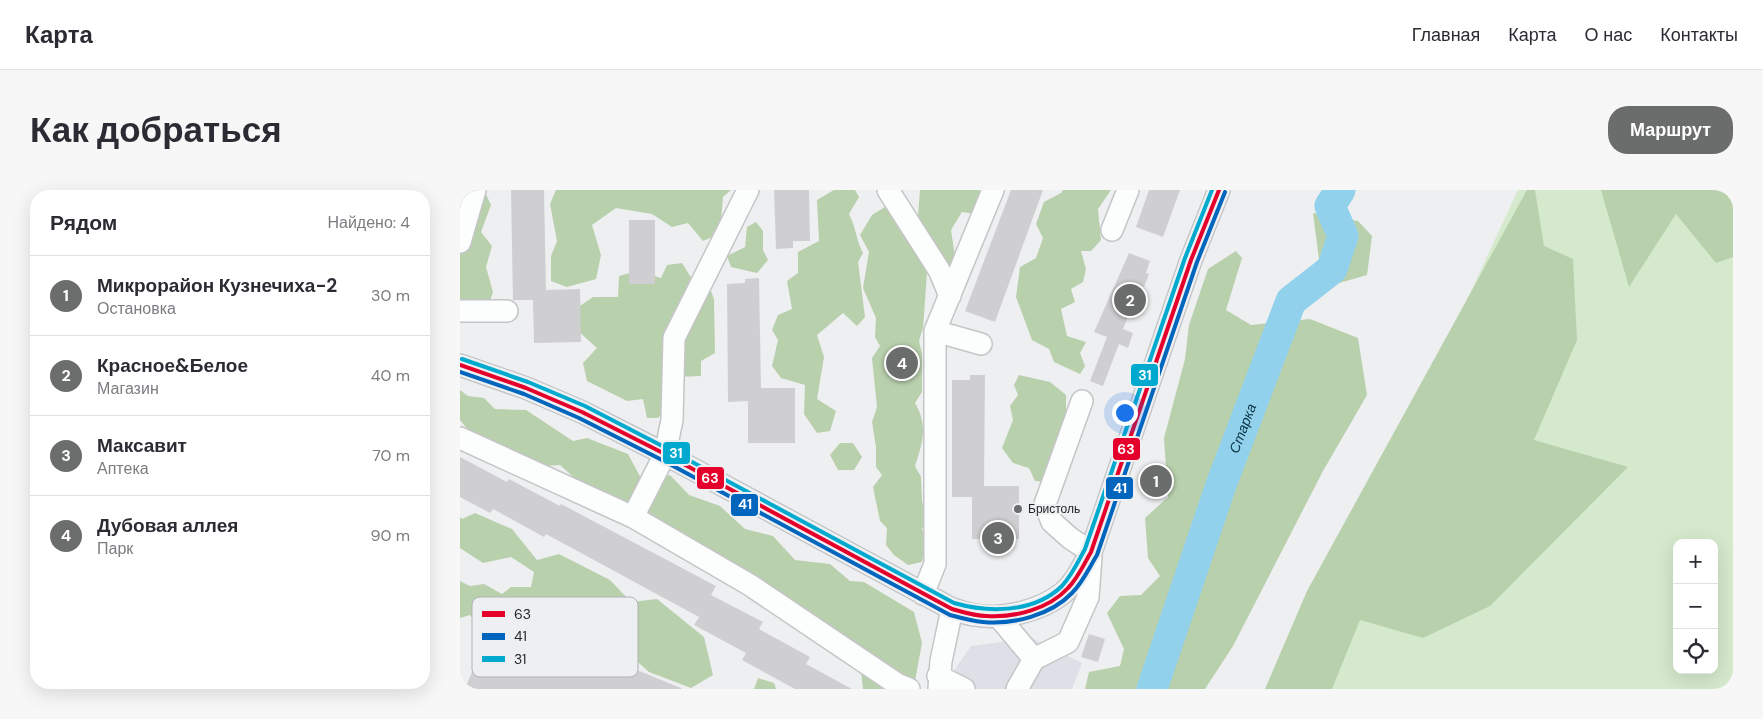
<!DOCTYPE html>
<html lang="ru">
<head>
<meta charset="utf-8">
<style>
  body { margin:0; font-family:"DM Sans",sans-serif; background:#f7f7f7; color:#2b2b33 }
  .controls { position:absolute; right:15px; bottom:15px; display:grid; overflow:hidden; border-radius:10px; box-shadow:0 5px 20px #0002 }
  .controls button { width:45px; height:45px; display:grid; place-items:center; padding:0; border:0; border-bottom:1px solid #e1e1e2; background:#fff; color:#2b2b33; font:25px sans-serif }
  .you { position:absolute; left:664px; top:222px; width:18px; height:18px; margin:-12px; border:4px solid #fff; border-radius:50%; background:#1a73e8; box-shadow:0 0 0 8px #1a73e833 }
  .badge { display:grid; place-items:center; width:32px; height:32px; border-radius:50%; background:#6b6c6c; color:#fff; font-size:16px; font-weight:700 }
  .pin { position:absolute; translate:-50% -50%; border:2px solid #fff; box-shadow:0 1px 5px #0006 }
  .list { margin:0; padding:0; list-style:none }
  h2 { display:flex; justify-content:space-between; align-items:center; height:65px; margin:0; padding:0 20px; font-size:21px }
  h2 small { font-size:16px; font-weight:400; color:#7c7c81 }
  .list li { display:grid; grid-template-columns:32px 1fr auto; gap:15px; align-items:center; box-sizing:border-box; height:80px; padding:0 20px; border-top:1px solid #e1e1e2 }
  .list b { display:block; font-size:19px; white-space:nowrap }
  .list p { margin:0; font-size:16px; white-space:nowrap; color:#7c7c81 }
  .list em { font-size:16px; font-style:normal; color:#7c7c81 }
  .icon { flex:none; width:28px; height:28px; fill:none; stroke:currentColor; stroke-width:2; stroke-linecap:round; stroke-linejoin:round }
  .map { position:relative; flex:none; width:1273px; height:499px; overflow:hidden; border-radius:20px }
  header { display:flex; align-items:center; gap:30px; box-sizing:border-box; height:70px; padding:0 25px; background:#fff; border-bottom:1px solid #e1e1e2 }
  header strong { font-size:24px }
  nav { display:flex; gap:28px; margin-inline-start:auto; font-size:18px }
  .intro { display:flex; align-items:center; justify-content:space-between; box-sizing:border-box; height:120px; padding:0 30px }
  h1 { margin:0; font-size:35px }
  .button { padding:12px 22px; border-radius:20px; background:#6b6c6c; color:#fff; font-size:18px; font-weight:700 }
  main { display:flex; gap:30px; padding:0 30px }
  aside { flex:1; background:#fff; border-radius:20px; box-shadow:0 5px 20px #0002 }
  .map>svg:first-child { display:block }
  .built { fill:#dde0e6 }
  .green { fill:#d5e9cc; fill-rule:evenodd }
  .forest { fill:#b9d0ad }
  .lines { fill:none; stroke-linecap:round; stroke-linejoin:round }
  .river { stroke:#92d1eb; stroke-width:31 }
  .building { fill:#cfcfd1 }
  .minor-casing { stroke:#c4c5c6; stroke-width:24 }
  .minor { stroke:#fcfdfd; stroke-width:21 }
  .bus-1-casing { stroke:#edeff2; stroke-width:8 }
  .bus-2-casing { stroke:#edeff2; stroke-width:8 }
  .bus-3-casing { stroke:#edeff2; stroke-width:8 }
  .bus-1 { stroke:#e4002b; stroke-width:4 }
  .bus-2 { stroke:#0065bd; stroke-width:4 }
  .bus-3 { stroke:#00a9ce; stroke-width:4 }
  .poi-dot { fill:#6b6c6c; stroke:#edeff2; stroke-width:2 }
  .labels { text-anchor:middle; stroke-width:4; stroke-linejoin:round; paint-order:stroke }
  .poi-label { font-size:12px; fill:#242525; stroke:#edeff2; text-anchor:start }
  .water-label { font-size:14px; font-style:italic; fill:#083342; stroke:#edeff2 }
  .key { fill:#edeff2; stroke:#b1b2b4; stroke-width:1 }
  .key-label { font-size:14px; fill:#242525 }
  .line-badge { stroke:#edeff2; stroke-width:2 }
  .badge-label { font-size:14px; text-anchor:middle; font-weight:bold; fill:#fff }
</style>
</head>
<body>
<header>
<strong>Карта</strong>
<nav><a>Главная</a><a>Карта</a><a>О нас</a><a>Контакты</a></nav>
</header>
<div class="intro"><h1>Как добраться</h1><a class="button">Маршрут</a></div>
<main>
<aside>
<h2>Рядом<small>Найдено: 4</small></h2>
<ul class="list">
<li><span class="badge">1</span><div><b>Микрорайон Кузнечиха-2</b><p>Остановка</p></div><em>30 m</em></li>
<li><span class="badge">2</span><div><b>Красное&amp;Белое</b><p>Магазин</p></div><em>40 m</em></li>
<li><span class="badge">3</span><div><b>Максавит</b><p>Аптека</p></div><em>70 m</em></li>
<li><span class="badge">4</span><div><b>Дубовая аллея</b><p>Парк</p></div><em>90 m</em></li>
</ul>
</aside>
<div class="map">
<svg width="1273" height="499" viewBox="0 0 1273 499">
  <rect width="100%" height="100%" fill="#eeeff1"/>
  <path class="built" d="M 572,448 L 622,473 L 612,499 L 496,499 L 495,479 L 511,456 Z"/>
  <path class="green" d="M 1058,0 L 1273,0 L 1273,499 L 832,499 L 980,168 ZM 1217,353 L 1254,353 L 1254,480 L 1217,480 Z"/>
  <path class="forest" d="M 0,0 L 24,0 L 31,15 L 21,42 L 32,56 L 26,77 L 33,102 L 27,119 L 0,126 Z
    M 96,0 L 271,0 L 263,7 L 260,44 L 243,51 L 228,33 L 212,37 L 192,24 L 156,18 L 132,35 L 141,65 L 136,89 L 107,97 L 91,91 L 91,66 L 97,51 L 90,14 Z
    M 374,0 L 395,0 L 399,7 L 389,24 C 396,37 396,50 403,63 L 398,72 L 405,127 L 397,136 L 383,123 L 357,145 L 364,167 L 357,209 L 376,221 L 370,241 L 357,243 L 344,224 L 345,195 L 321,188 L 312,176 L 318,150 L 312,140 L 318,125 L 332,119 L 327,91 L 338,83 L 338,62 L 359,51 L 357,10 Z
    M 460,0 L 519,0 L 525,13 L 515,24 L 502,22 L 491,40 L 495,66 L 489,75 L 478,71 L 457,39 Z
    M 603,0 L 651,0 L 638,19 L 641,50 L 631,61 L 621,61 L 626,79 L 623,92 L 611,99 L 615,112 L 601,119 L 607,146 L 626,152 L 620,163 L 625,176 L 620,184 L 594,172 L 589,159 L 572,150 L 556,107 L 560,77 L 576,68 L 583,48 L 576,34 L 584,12 L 601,3 Z
    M 1067,0 L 1075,0 L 1084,56 L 1113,69 L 1117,150 L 1074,250 L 1168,277 L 1030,416 L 963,448 L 900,430 L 872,499 L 805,499 L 847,401 Z
    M 1141,0 L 1273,0 L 1273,67 L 1256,73 L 1216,24 L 1169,97 Z
    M 425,17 L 432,22 L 467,83 L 463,138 L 459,151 L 462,163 L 462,202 L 455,213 C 468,235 463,252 455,276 L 461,287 L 462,311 L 467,328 L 462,339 L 466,350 L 462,372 L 448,375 L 434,365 L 426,355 L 427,338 L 420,331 L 413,297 L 422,285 L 416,277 L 416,257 L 412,232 L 417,217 L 412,168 L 420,156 L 415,147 L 416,128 L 403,98 L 409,62 L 400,45 L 412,25 Z
    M 853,23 L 898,31 L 912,46 L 907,85 L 862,98 L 837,96 L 859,69 Z
    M 296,32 L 303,41 L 303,60 L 308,70 L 297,83 L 271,77 L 267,66 L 285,57 L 287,37 Z
    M 776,61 L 782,68 L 766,120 L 791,135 L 850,129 L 898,148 L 907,205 L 863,281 L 773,456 L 745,499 L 625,499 L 629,482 L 660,476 L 664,459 L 647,423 L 660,406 L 681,405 L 700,386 L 688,368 L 685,328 L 708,307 L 704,248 L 725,169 L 729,135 L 748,79 Z
    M 222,73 L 232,89 L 248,93 L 254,109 L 255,163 L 241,171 L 241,186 L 216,187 L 208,216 L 198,228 L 187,228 L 183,209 L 167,211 L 127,191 L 123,173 L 137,158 L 117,140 L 114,120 L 133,107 L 158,107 L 159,86 L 177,81 L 201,88 L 207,75 Z
    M 559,185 L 590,192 L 606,205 L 606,237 L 585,292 L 575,291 L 569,278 L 553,273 L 542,258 L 553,230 L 550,216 L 558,205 L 554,195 Z
    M 0,200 L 8,206 L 24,208 L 35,219 L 66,220 L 113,251 L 127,248 L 168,264 L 183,292 L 173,312 L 136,307 L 100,275 L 67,277 L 18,252 L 0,230 Z
    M 380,253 L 393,253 L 402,267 L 394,280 L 378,280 L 370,265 Z
    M 210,285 L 229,305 L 260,316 L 285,339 L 313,346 L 335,370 L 370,374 L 390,391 L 404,392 L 454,422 L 462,453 L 454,496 L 446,499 L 403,499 L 399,462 L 312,409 L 297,386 L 271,383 L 247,356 L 216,356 L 186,326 L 187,289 Z
    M 15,323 L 52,339 L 77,370 L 99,364 L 150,390 L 171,412 L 197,409 L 244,447 L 253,485 L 231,498 L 189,482 L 160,456 L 131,474 L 119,472 L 96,441 L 53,445 L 20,436 L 10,425 L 0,428 L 0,391 L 10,396 L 24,394 L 42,404 L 51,397 L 71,397 L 74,382 L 51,367 L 23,373 L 0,358 L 0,327 L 2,329 Z
    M 298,488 L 314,493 L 316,499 L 294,499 Z"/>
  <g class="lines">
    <path class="river" id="s1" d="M 692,499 L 761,295 L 831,111 L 872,79 L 883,46 L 870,16 L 880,0"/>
  </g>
  <path class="building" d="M 51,0 L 84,0 L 86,100 L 120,99 L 121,152 L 74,153 L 73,110 L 53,110 Z
    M 314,0 L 349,0 L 350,51 L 333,51 L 333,58 L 316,59 Z
    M 551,0 L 583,0 L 535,132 L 505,121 Z
    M 689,0 L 720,0 L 703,47 L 676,37 Z
    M 169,30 L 195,30 L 195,94 L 169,94 Z
    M 669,63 L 690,71 L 686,83 L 689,84 L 684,97 L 680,96 L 663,139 L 673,143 L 668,158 L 659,154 L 643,196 L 630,191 L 647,147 L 634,142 Z
    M 299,88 L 301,198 L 335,198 L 335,253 L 288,253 L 288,211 L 268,212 L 267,94 L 285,93 L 285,89 Z
    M 510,185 L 525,185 L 524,296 L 559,296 L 559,349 L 512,349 L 512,307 L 492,307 L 492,190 L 510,190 Z
    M 0,267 L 47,292 L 49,289 L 100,316 L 101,314 L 256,396 L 251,405 L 303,432 L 299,439 L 350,467 L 346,474 L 392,499 L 335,499 L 282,470 L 286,463 L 234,435 L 239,427 L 86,344 L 84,347 L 33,319 L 30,323 L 0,307 Z
    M 36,423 L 221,498 L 221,499 L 5,499 Z
    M 629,444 L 645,449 L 638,472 L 621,467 Z"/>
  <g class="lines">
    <defs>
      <path id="minor" d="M 428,0 L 479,80 L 490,106
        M 652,40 L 668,0
        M 0,52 L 15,0
        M 0,121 L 47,121
        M 475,141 L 521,154
        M 0,175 L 66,198 L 122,222 L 205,264 L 492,419 C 500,421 507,424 515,425 C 542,430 581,421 603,403 C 616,392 623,376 631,362 L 731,70 L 759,0
        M 622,211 L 585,314 L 592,332 L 610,348 L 631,362
        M 0,248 L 173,327 L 290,395 L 437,494 L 449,499
        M 173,327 L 205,264 L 212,230 L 214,148 L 288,0
        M 463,404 L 475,374 L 475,141 L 533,0
        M 538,426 L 574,469
        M 478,486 L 504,499
        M 479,499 L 481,471 L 492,419
        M 557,499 L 574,469 L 608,452 L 628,407 L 631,367"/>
    </defs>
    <use href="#minor" class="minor-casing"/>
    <use href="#minor" class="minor"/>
    <defs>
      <path id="bus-1" d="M 0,175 L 66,198 L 122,222 L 205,264 L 492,419 C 503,422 514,426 526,426 C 554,428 589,419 608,398 C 618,388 624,374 631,362 L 731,70 L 759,0"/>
      <path id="bus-2" d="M 0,182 L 64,204 L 119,228 L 202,270 L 490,425 C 501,428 512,431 523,432 C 553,435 591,425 612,403 C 623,392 629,378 637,365 L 737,72 L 765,2"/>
      <path id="bus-3" d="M 2,169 L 68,192 L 125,216 L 208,259 L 494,413 C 529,423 574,423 602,396 C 612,385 618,372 625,359 L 725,68 L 752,0"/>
    </defs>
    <use href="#bus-1" class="bus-1-casing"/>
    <use href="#bus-2" class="bus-2-casing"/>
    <use href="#bus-3" class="bus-3-casing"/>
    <use href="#bus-1" class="bus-1"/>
    <use href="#bus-2" class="bus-2"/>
    <use href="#bus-3" class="bus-3"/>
  </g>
  <circle class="poi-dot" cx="558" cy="319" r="5"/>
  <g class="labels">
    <g class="poi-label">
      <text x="568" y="323">Бристоль</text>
    </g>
    <g class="water-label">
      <text dy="5" stroke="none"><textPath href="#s1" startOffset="276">Старка</textPath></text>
    </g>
  </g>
  <rect x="12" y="407" width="166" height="80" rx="8" class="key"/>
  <rect x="22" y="421" width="23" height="6" fill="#e4002b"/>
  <rect x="22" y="443" width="23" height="7" fill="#0065bd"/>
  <rect x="22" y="466" width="23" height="6" fill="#00a9ce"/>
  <g class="key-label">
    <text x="54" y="429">63</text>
    <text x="54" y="451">41</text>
    <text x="54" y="474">31</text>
  </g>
  <g class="line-badge">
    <rect x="670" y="173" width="29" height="24" rx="5" fill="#00a9ce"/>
    <rect x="652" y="247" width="29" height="24" rx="5" fill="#e4002b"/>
    <rect x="202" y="251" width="29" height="24" rx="5" fill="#00a9ce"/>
    <rect x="236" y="276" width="29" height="24" rx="5" fill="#e4002b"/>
    <rect x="645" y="286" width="29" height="24" rx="5" fill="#0065bd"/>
    <rect x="270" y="303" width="29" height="24" rx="5" fill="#0065bd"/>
  </g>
  <g class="badge-label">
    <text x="685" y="190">31</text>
    <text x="666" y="264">63</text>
    <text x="216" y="268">31</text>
    <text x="250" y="293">63</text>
    <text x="660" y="303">41</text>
    <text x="285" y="319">41</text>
  </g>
</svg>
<div class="controls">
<button>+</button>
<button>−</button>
<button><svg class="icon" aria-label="locate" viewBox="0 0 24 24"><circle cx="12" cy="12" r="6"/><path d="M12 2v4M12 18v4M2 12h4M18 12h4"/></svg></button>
</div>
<div class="you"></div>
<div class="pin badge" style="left:696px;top:291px">1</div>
<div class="pin badge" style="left:670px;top:110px">2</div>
<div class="pin badge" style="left:538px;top:348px">3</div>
<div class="pin badge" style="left:442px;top:173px">4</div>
</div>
</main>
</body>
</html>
